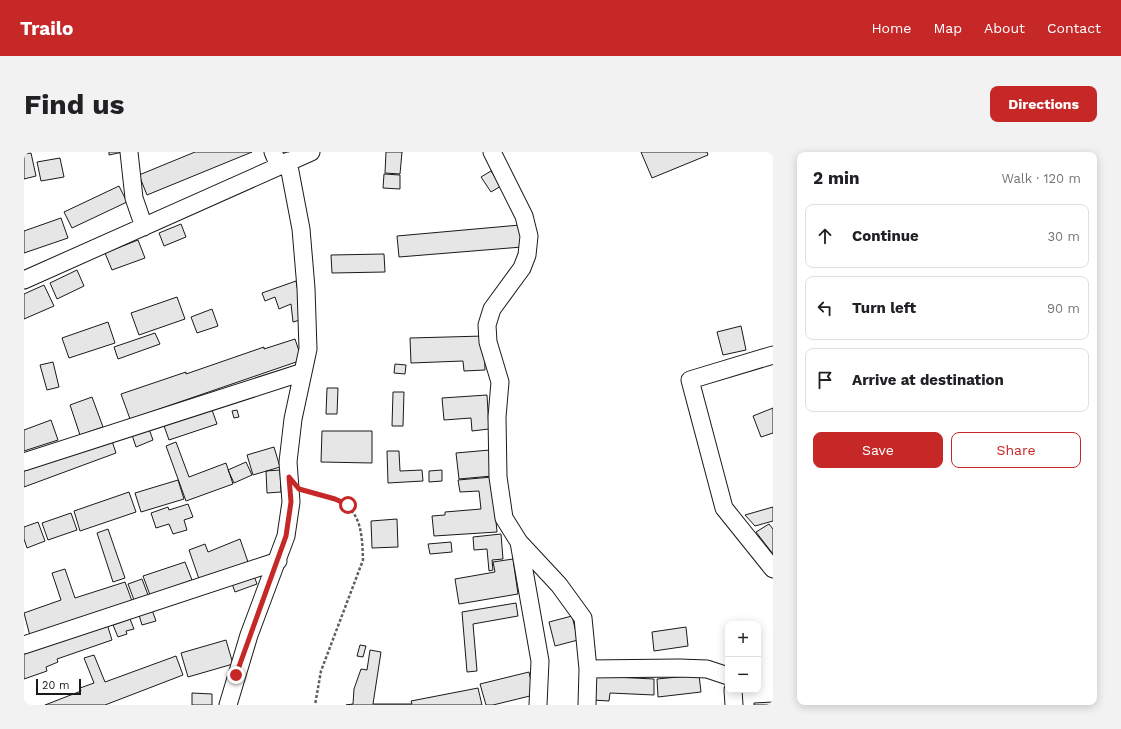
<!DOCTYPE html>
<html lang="en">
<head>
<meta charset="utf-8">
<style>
  body { margin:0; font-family:"Work Sans",sans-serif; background:#f2f2f2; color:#202124 }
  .controls { position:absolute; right:12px; bottom:12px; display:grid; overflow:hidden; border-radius:8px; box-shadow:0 2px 10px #0003 }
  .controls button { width:36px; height:36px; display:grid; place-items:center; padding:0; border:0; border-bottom:1px solid #e0e0e0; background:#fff; color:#202124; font:20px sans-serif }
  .scale { position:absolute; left:12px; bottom:10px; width:45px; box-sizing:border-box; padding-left:4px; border:2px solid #1a1a1a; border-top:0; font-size:11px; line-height:14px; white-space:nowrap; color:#1a1a1a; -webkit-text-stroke:3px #fff; paint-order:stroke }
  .stop { position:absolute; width:12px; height:12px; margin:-9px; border:3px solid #c62828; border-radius:50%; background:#fff }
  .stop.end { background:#c62828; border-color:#fff; box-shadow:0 1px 4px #0008 }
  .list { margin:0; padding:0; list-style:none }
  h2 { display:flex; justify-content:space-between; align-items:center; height:52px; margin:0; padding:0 16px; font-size:17px }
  h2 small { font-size:13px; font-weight:400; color:#757577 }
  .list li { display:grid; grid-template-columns:26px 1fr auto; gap:12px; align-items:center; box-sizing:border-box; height:64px; margin:0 8px 8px; padding:0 8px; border:1px solid #e0e0e0; border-radius:8px }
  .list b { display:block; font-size:15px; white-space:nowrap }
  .list em { font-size:13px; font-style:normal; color:#757577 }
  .actions { display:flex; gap:8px; padding:12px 16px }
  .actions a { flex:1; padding:9px 0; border:1px solid #c62828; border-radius:8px; text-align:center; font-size:14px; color:#c62828 }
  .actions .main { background:#c62828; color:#fff }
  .icon { flex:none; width:22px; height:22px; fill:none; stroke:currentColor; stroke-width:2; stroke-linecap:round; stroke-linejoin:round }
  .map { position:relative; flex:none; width:749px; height:553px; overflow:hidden; border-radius:8px }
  header { display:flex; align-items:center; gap:24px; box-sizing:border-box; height:56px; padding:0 20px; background:#c62828; color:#fff }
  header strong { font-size:19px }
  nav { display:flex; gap:22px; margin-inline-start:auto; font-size:14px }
  .intro { display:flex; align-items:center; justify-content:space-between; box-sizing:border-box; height:96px; padding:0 24px }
  h1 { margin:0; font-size:28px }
  .button { padding:10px 18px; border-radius:8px; background:#c62828; color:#fff; font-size:14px; font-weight:700 }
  main { display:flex; gap:24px; padding:0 24px }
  aside { flex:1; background:#fff; border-radius:8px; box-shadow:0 2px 10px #0003 }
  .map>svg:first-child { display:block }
  .building { fill:#e6e6e6; stroke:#1a1a1a }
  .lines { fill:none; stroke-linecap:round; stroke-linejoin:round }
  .minor-casing { stroke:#1a1a1a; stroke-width:19 }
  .path { stroke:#5f5f5f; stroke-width:2.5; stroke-dasharray:3 2; stroke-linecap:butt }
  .minor { stroke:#fff; stroke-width:17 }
  .route { stroke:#c62828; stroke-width:5 }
</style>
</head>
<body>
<header>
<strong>Trailo</strong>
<nav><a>Home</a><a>Map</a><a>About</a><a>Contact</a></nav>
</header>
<div class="intro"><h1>Find us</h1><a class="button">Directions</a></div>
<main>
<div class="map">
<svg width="749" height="553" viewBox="0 0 749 553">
  <rect width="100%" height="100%" fill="#fff"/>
  <path class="building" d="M 85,0 L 99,0 L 85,3 Z
    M 171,0 L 228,0 L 123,43 L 115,23 Z
    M 362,0 L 378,0 L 376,22 L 361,21 Z
    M 617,0 L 683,0 L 684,3 L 628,26 Z
    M 7,1 L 12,24 L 0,27 L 0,2 Z
    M 36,6 L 40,25 L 17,29 L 13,10 Z
    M 467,19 L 477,34 L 467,40 L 457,25 Z
    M 360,22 L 376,23 L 376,37 L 359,36 Z
    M 95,34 L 103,50 L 48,76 L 40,60 Z
    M 37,66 L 44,86 L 0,101 L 0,79 Z
    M 157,72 L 162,85 L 140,94 L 135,81 Z
    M 496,73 L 498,95 L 375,105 L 373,84 Z
    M 114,88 L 121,106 L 88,118 L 81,101 Z
    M 360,102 L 361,120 L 308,121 L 307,103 Z
    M 53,118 L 60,134 L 33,147 L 26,131 Z
    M 272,129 L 279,167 L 269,170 L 267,152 L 255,157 L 251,145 L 241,149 L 238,141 Z
    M 20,133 L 30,154 L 0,167 L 0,142 Z
    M 153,145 L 161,167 L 115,183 L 107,161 Z
    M 188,157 L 194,174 L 173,181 L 167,165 Z
    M 84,170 L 91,191 L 45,206 L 38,186 Z
    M 717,174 L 722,198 L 699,203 L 693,180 Z
    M 131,181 L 136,192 L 94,207 L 90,195 Z
    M 460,184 L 461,218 L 440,219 L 439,209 L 387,211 L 386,186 Z
    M 271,187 L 278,208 L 106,267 L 97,242 L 162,220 L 162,222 L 240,195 L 240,197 Z
    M 29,210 L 35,235 L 23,238 L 16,213 Z
    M 371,212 L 382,213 L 381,222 L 370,221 Z
    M 303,236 L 314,236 L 313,262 L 302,262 Z
    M 369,240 L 380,240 L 379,274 L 368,274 Z
    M 463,243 L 465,277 L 448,279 L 447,266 L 420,268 L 418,246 Z
    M 68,245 L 79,275 L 56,283 L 46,253 Z
    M 187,255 L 193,272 L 145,288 L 139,271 Z
    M 749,256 L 749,281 L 737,285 L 729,264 Z
    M 213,258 L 215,265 L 210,266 L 208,259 Z
    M 27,268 L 34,288 L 0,299 L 0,278 Z
    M 125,277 L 129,288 L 112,295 L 108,283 Z
    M 298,279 L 348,279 L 348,311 L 297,310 Z
    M 88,289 L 92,301 L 0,335 L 0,319 Z
    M 152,290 L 165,325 L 202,311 L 209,332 L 162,349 L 142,294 Z
    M 250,295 L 256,315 L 229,323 L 223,303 Z
    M 466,298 L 468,324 L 435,327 L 432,301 Z
    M 363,299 L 375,299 L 376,319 L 398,318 L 399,329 L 364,331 Z
    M 222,310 L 228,323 L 210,331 L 204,318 Z
    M 256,318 L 257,340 L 243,341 L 242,319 Z
    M 418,318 L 418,329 L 405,330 L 405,319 Z
    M 468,325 L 473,380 L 410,384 L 408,364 L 421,363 L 421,360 L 457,357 L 455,339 L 436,340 L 434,328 Z
    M 154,328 L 160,347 L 117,360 L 111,341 Z
    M 105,340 L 112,360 L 56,379 L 50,359 Z
    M 164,352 L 169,365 L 160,368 L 163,378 L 149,382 L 145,372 L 132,376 L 127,361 L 144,355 L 145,358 Z
    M 749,355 L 749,369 L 731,374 L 721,363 Z
    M 47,361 L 53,378 L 24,388 L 18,371 Z
    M 373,367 L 374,395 L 348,396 L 347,369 Z
    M 14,370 L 21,389 L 3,396 L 0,387 L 0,375 Z
    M 745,372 L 749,377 L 749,402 L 732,380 Z
    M 84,377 L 101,426 L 89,430 L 73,381 Z
    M 477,382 L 479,407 L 468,408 L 469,418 L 465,419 L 463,397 L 450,398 L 449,385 Z
    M 216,387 L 224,410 L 175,427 L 165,398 L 181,392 L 184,400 Z
    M 427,390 L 428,400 L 406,402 L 404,392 Z
    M 489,407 L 494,442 L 435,452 L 431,427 L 471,420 L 469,410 Z
    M 161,410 L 168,428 L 126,443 L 119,424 Z
    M 41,417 L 51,446 L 101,430 L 108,449 L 6,484 L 0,461 L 37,448 L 28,421 Z
    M 229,421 L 233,432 L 211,440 L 207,429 Z
    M 118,427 L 124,443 L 110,448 L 104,432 Z
    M 492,451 L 494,464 L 449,472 L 453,519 L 443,520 L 438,460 Z
    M 128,458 L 132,469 L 118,473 L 115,463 Z
    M 548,464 L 554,488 L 531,494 L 525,470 Z
    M 106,467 L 110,477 L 102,479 L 103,482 L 94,485 L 89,473 Z
    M 83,472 L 88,488 L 33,507 L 34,510 L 22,515 L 23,519 L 0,527 L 0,501 Z
    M 662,475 L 664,494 L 630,499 L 628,480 Z
    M 202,488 L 209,512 L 164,525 L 157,501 Z
    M 336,493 L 342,494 L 339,505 L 333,504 Z
    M 346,498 L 357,500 L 349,552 L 388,552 L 387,549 L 454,536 L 458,553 L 322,553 L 329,552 L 330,537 L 337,517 L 343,518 Z
    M 70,503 L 81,530 L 152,504 L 159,523 L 81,553 L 21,553 L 57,539 L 56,536 L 70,531 L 60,506 Z
    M 505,520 L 510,543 L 469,553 L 462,553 L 456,532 Z
    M 675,523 L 677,540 L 634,545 L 633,527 Z
    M 570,524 L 630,527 L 630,543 L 586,541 L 585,549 L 568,548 Z
    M 168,541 L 188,542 L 188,553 L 168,553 Z
    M 749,550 L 749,553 L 730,553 L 730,551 Z"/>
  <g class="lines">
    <defs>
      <path id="minor" d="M 105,0 L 110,46 L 120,75
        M 249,0 L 255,14
        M 468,0 L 500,64 L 505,84 L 503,103 L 498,116 L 468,157 L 463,173 L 464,190 L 476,230 L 473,265 L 474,325 L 480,366 L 495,390 L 535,433 L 559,466 L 564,517 L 563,553
        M 0,128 L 287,0
        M 749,203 L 666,228 L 700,356 L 749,417
        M 0,310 L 279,220
        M 495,390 L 516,509 L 514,553
        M 0,493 L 254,409
        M 564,517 L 655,516 L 683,517 L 704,524
        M 709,538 L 710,553
        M 204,553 L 225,483 L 262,384 L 267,350 L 264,310 L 269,267 L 284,197 L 282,136 L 277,77 L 264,9"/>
    </defs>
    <use href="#minor" class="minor-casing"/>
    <path class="path" d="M 282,339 C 291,343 302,344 312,348 C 338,358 338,383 339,408 L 297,519 L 291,553"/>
    <use href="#minor" class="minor"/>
  </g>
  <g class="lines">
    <path class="route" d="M 212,523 L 262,384 L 267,350 L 265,325 L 275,337 L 311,347 L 324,353"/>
  </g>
</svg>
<div class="controls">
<button>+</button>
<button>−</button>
</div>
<div class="scale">20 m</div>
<div class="stop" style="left:324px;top:353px"></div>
<div class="stop end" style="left:212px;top:523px"></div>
</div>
<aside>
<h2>2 min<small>Walk · 120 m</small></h2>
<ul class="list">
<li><svg class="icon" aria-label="ahead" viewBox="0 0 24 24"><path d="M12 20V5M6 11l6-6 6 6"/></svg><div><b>Continue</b></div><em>30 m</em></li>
<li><svg class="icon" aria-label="left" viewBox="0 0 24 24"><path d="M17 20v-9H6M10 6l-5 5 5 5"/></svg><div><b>Turn left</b></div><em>90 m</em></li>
<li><svg class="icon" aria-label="arrive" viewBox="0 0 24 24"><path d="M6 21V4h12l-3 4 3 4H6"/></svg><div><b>Arrive at destination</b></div></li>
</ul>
<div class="actions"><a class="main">Save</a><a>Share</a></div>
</aside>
</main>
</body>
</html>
